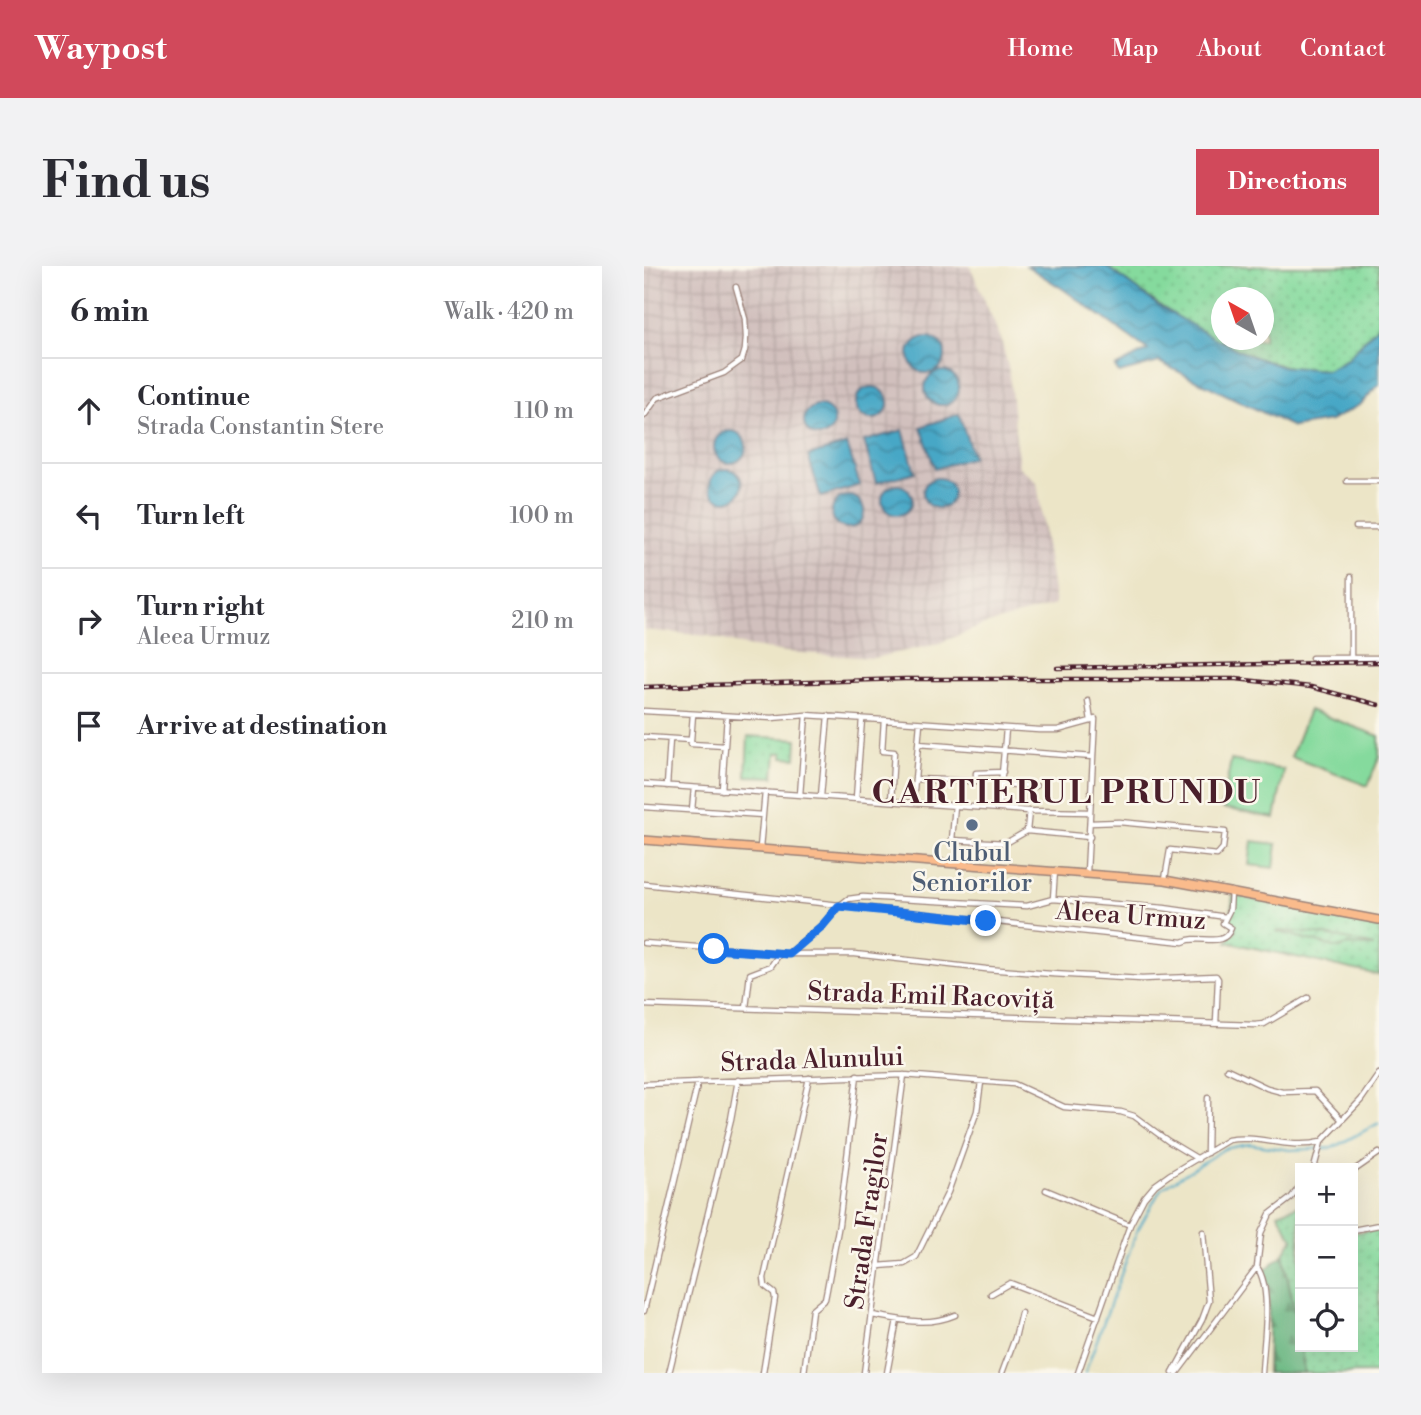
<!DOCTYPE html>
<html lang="en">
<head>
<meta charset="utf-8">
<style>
  body { margin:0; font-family:"Libre Bodoni",serif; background:#f2f2f3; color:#2b2b33 }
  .controls { position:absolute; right:21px; bottom:21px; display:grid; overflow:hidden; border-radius:0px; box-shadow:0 7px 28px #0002 }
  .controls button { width:63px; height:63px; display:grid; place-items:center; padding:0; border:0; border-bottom:2px solid #e1e1e2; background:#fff; color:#2b2b33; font:35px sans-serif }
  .compass { position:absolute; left:567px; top:21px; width:63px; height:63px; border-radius:50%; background:#fff; box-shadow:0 7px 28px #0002; rotate:320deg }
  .stop { position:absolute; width:21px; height:21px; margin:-16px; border:5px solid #1a73e8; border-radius:50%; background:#fff }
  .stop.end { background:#1a73e8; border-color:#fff; box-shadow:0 2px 7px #0008 }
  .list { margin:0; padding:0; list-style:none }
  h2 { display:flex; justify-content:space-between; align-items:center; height:91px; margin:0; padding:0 28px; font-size:30px }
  h2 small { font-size:23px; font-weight:400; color:#7c7c81 }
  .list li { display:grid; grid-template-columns:46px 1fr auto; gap:21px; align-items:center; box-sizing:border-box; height:105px; padding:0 28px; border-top:2px solid #e1e1e2 }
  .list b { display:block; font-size:26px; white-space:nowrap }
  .list p { margin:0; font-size:23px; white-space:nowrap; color:#7c7c81 }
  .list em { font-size:23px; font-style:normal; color:#7c7c81 }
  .icon { flex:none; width:38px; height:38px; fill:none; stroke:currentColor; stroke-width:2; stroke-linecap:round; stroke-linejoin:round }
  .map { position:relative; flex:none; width:735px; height:1107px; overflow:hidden; border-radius:0px }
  header { display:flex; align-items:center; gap:42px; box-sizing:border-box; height:98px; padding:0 35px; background:#d1495b; color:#fff }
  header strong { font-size:33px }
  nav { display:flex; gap:38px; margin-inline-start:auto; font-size:24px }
  .intro { display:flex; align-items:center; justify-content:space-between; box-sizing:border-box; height:168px; padding:0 42px }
  h1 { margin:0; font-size:49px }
  .button { padding:18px 32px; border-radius:0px; background:#d1495b; color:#fff; font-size:24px; font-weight:700 }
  main { display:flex; gap:42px; padding:0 42px }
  aside { flex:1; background:#fff; border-radius:0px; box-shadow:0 7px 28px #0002 }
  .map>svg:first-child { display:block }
  .industrial { fill:url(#industrial-grid) }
  .grass { fill:url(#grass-dots); stroke:#687c64; stroke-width:2; fill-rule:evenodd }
  .forest { fill:url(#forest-firs); stroke:#5b6c58; stroke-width:2 }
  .garden { fill:url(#garden-furrows); stroke:#687c64; stroke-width:2 }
  .pitch { fill:#85da9d; stroke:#687c64; stroke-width:2 }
  .water { fill:url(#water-waves); stroke:#486378; stroke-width:2 }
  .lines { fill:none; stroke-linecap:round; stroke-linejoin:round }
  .stream { stroke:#47a7c6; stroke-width:2 }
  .minor-casing { stroke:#9b8279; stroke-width:7 }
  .primary-casing { stroke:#9b8279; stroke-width:10 }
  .minor { stroke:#fff; stroke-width:4.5 }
  .primary { stroke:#fabb8c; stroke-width:7 }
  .rail-casing { stroke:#4a1f2b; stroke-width:4.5 }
  .rail { stroke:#fbf7ec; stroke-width:2; stroke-dasharray:5; stroke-linecap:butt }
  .route { stroke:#1a73e8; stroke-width:9 }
  .service-dot { fill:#5c6f8a; stroke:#fbf7ec; stroke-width:2.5 }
  .labels { text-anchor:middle; stroke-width:5; stroke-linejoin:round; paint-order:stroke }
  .service-label { font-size:26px; fill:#4e5e75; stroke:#fbf7ec }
  .street-label { font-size:26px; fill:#4a1f2b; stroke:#fbf7ec }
  .district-label { font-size:33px; font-weight:bold; letter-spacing:2px; fill:#4a1f2b; stroke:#fbf7ec }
</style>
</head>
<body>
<header>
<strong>Waypost</strong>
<nav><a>Home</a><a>Map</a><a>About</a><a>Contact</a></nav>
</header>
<div class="intro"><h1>Find us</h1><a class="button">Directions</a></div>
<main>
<aside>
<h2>6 min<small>Walk · 420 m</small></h2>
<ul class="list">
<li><svg class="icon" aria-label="ahead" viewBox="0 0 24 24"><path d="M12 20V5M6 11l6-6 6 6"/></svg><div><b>Continue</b><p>Strada Constantin Stere</p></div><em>110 m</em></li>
<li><svg class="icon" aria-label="left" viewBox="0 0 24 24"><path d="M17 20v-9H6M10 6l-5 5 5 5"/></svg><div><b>Turn left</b></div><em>100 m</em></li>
<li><svg class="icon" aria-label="right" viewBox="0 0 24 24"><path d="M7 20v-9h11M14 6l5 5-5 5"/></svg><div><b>Turn right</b><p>Aleea Urmuz</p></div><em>210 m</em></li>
<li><svg class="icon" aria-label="arrive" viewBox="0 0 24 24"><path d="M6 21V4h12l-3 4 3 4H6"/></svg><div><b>Arrive at destination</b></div></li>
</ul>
</aside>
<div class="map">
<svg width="735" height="1107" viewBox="0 0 735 1107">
  <defs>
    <pattern id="industrial-grid" width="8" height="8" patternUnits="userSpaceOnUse" patternTransform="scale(1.75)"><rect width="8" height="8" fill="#d1c0bd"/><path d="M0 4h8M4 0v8" fill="none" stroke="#b5a5a3"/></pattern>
    <pattern id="grass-dots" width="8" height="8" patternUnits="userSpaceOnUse" patternTransform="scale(1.75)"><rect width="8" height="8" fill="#85da9d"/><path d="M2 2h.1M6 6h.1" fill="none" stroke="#74bb87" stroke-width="1.8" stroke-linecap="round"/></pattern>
    <pattern id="forest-firs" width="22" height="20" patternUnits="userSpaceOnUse" patternTransform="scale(1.75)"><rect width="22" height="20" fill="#6cba84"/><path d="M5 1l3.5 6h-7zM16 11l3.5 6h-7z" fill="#5b976c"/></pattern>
    <pattern id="garden-furrows" width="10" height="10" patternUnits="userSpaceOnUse" patternTransform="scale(1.75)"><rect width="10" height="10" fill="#85da9d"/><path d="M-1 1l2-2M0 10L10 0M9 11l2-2" fill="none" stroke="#74bb87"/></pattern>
    <pattern id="water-waves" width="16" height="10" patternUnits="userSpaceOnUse" patternTransform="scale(1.75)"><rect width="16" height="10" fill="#47a7c6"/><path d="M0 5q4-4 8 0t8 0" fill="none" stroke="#3d87a1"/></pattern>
  </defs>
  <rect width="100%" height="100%" fill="#fbf7ec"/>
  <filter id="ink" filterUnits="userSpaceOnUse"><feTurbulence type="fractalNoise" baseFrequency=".0143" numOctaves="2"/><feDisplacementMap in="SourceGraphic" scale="14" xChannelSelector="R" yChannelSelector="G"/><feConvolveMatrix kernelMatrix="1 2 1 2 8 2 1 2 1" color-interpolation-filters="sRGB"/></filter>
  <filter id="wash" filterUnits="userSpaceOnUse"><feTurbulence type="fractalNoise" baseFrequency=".00686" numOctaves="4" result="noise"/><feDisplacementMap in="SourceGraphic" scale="28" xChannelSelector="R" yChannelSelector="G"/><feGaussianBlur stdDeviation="1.57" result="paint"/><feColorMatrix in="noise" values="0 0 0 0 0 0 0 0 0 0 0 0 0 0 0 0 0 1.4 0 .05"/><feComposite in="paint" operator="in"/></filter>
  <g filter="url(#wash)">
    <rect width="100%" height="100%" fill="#ece5c7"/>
    <path class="industrial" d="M 0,0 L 326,0 L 357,73 L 365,105 L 375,201 L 393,216 L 411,339 L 340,359 L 293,378 L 229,392 L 143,386 L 102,380 L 65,370 L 0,364 Z"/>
    <path class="grass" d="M 462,0 L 735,0 L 735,59 C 721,74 704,100 682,104 C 676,106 667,103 661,103 C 587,97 520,43 462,0 ZM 578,32 L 620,32 L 620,74 L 578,74 Z
      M 104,470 L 153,473 L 152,492 L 139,491 L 139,487 L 132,487 L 130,511 L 102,510 Z
      M 589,629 L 735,659 L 735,709 L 583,676 L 592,664 L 586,654 Z
      M 656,939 L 656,1072 L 639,989 L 649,973 L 634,947 Z
      M 735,963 L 735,1107 L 660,1107 L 657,1081 L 709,1081 L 709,967 Z"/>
    <path class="forest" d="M 639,989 L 656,1072 L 660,1107 L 623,1107 L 625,1027 L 621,1004 Z"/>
    <path class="garden" d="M 632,665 C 665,665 698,671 730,680 L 703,679 L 694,682 Z"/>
    <path class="pitch" d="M 665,444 L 735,470 L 735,491 L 724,520 L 647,491 Z
      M 587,494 L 640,504 L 631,552 L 578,542 Z
      M 608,575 L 633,578 L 630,602 L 605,599 Z"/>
    <path class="water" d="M 383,0 L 462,0 L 514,39 L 570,72 L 603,88 L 636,100 L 683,104 L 703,93 L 735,59 L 735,118 L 717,138 L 686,155 L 649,161 L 515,96 L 475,107 L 471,101 L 504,84 L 419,23 Z
      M265 89a18 18 0 1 1 36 0a18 18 0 1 1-36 0Z
      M281 122a17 17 0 1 1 34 0a17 17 0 1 1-34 0Z
      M212 137a16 16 0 1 1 32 0a16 16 0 1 1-32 0Z
      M160 155a15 15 0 1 1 30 0a15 15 0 1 1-30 0Z
      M 315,148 L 329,191 L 291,203 L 277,161 Z
      M 259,164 L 271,206 L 232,217 L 220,175 Z
      M70 181a16 16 0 1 1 32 0a16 16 0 1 1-32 0Z
      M 203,178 L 216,219 L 177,231 L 164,190 Z
      M66 219a16 16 0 1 1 32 0a16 16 0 1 1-32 0Z
      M279 227a15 15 0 1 1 30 0a15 15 0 1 1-30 0Z
      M238 234a15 15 0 1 1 30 0a15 15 0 1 1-30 0Z
      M188 246a16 16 0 1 1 32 0a16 16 0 1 1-32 0Z"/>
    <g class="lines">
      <path class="stream" d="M 441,1107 L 493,965 L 517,923 L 580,883 L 605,878 L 646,884 L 688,882 L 735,857"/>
    </g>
  </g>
  <g filter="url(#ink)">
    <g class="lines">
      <defs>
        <path id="minor" d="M 0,150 L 13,132 L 80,107 L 98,94 L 101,84 L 102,71 L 101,53 L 92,21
          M 703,215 L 735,215
          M 712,261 L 735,261
          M 707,311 L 707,392
          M 668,392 L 735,392
          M 0,445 L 128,452 L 162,449 L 395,464 L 414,464 L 447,455
          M 240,454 L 238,485 L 250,486 L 247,535
          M 0,471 L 47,474
          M 47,474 L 47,478 L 81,480
          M 47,474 L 49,448
          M 274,478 L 449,491
          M 271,513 L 332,515 L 332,507 L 359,506
          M 0,518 L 385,545 L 446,546
          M 357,518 L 392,520
          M 23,520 L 26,473
          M 78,524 L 83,450
          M 156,529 L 162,449
          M 177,530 L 184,450
          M 212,532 L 218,453
          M 269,536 L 276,457
          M 311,539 L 308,574 L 362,577 L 383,565 L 446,571
          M 0,541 L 119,549
          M 355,542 L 362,463
          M 48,544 L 50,522
          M 446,557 L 475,556 L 581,566 L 579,582 L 573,589 L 526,584 L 521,613
          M 383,565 L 385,545
          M 116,582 L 121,526
          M 443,606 L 451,453 L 447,455 L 444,435
          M 0,618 L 539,676 C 555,667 579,684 587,662 L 579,657 L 586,643 L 587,625
          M 409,633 L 520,642 L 582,651
          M 0,677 L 145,688 L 211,688 L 342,703 L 408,708 L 498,713 L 572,710 L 574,713 L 572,757
          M 145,687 L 179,659 L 195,640 L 204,633 L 219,631 L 383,640 L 409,633 L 411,604
          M 0,739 L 611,759 L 620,758 L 664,732
          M 102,742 L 106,708 L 127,700 L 136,687
          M 583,803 L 623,822 L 638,826 L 671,825 L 698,854
          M 0,818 L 260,809 L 370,818 L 420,841 L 477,846 L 490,850 L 524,875 L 554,893
          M 563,887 L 564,832
          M 670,902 L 677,876 L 717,834 L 735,808
          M 709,905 L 735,887
          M 402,924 L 486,959
          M 709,964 L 735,959
          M 234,1000 L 260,998 L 272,991 L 304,926 L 333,845 L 337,816
          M 613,1001 C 629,1024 619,1079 618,1107
          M 347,1028 L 366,1017 L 454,1051
          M 0,1045 L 54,816
          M 228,1049 C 257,1054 283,1061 311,1049
          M 25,1107 L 87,853 L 94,814
          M 119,1107 L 131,1032 L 130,1027 L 121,1020 L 120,1012 L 165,812
          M 160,1107 L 168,1044 L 181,1033 L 183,1023 L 195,958 L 213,809
          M 220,1107 L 260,809
          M 243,1107 L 253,1054
          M 358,1107 L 371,1072 L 377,1047
          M 434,1107 L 486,959 L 500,932 L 511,919 L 525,909 L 584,874 C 613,868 643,884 677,876
          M 529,1107 L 558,1054 L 565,1035 L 559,966
          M 533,1107 L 613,1001 L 617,967 L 626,948 L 647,932 L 656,920"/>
        <path id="primary" d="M 0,574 L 521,614 L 735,654"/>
      </defs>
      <use href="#minor" class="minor-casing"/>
      <use href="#primary" class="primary-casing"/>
      <use href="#minor" class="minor"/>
      <use href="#primary" class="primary"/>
      <defs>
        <path id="rail" d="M 413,402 L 735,396
          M 0,421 L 261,413 L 592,413 L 667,421 L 735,439"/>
      </defs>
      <use href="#rail" class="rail-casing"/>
      <use href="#rail" class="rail"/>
    </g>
  </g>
  <g class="lines" filter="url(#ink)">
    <path class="route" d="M 70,683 L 145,688 L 179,659 L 195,640 L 342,655"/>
  </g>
  <circle class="service-dot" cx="328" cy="559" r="7"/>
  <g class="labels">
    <g class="service-label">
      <text x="328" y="595">Clubul<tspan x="328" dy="30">Seniorilor</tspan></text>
    </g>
    <g class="street-label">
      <text transform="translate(487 649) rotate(4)" y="9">Aleea Urmuz</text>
      <text transform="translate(287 729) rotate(2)" y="9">Strada Emil Racoviță</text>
      <text transform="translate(168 793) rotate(-2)" y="9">Strada Alunului</text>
      <text transform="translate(222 955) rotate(-82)" y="9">Strada Fragilor</text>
    </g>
    <g class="district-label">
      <text x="423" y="537">CARTIERUL PRUNDU</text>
    </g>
  </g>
</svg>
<div class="controls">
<button>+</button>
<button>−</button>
<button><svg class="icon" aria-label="locate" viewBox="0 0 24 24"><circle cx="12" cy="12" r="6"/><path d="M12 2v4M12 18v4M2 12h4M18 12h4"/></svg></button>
</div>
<svg class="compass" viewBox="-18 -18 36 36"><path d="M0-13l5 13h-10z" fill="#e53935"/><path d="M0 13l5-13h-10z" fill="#7c7c81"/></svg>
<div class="stop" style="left:70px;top:683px"></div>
<div class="stop end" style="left:342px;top:655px"></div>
</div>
</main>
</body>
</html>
